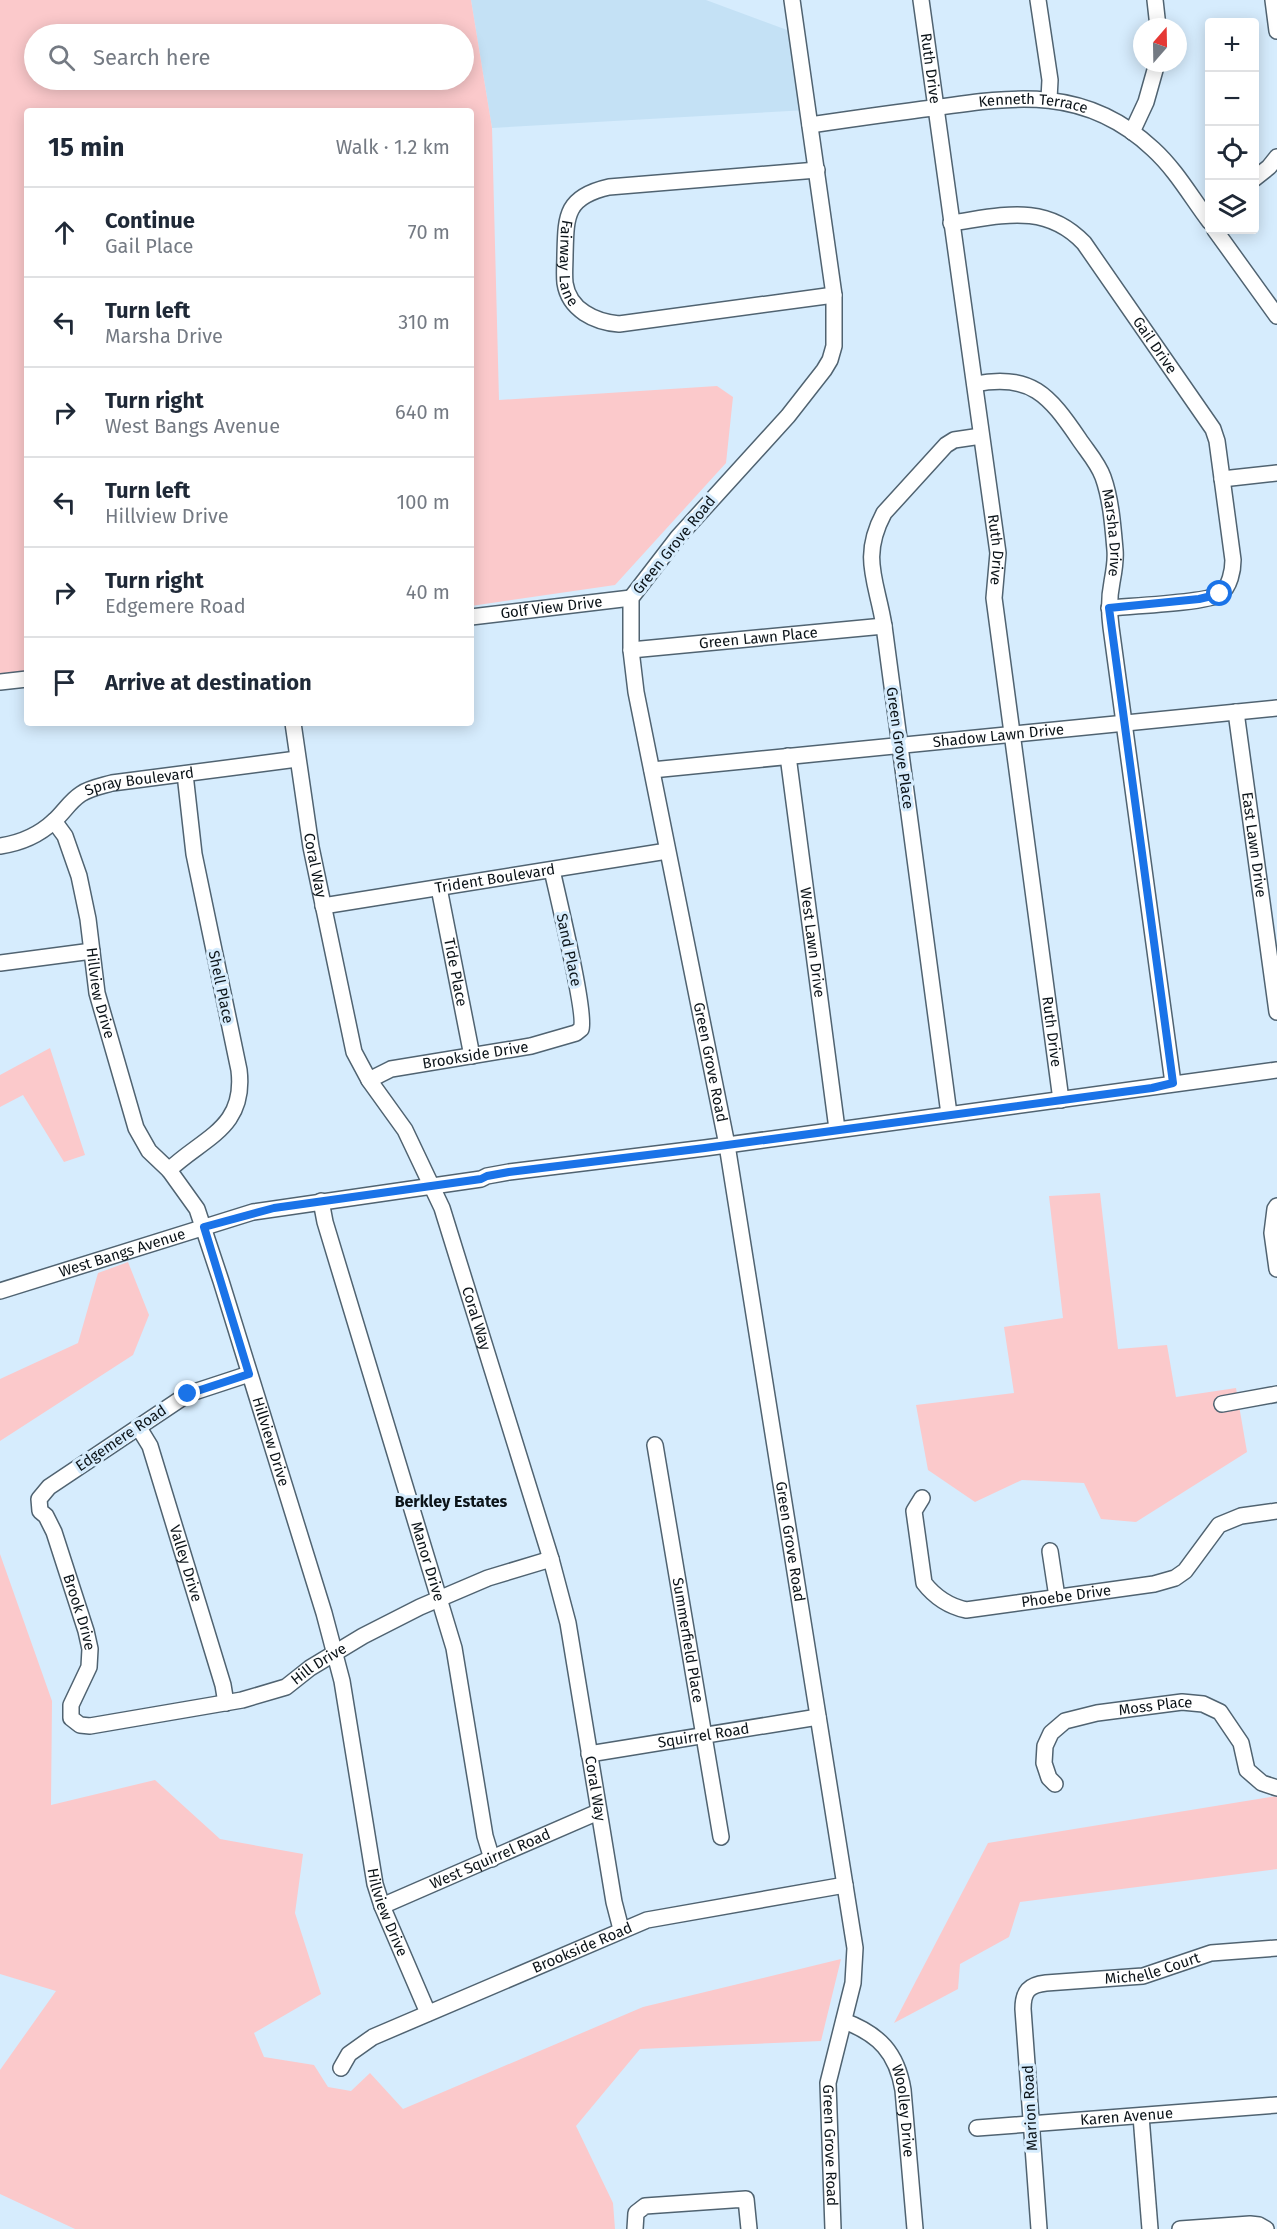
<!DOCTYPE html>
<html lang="en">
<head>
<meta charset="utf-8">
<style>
  body { margin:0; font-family:"Fira Sans",sans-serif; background:#f6f6f7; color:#1f2937 }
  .controls { position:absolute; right:18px; top:18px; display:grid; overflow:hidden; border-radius:6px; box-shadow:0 3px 15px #0003 }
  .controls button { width:54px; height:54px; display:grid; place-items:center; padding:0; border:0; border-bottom:2px solid #e0e1e3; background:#fff; color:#1f2937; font:30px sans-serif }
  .compass { position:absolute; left:1133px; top:18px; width:54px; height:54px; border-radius:50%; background:#fff; box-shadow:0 3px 15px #0003; rotate:20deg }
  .stop { position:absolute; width:18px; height:18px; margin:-14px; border:4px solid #1a73e8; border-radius:50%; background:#fff }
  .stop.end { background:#1a73e8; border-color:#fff; box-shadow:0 2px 6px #0008 }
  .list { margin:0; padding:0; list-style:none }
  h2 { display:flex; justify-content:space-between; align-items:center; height:78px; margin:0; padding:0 24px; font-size:26px }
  h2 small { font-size:20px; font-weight:400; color:#747a83 }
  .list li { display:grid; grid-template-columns:39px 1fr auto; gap:18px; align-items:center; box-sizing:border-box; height:90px; padding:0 24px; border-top:2px solid #e0e1e3 }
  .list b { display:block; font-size:22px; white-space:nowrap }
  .list p { margin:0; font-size:20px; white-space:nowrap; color:#747a83 }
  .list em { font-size:20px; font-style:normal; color:#747a83 }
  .icon { flex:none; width:33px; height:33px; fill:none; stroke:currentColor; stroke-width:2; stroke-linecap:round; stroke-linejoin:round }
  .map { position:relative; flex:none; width:1277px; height:2229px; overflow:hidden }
  .search { position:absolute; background:#fff; box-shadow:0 3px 15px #0003; left:24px; top:24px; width:450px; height:66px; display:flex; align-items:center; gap:15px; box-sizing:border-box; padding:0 21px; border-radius:33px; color:#747a83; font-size:22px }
  .panel { position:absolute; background:#fff; box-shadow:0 3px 15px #0003; left:24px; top:108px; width:450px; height:618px; border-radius:6px }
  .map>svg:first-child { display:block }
  .built { fill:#c4e1f5 }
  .green { fill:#fbc9cb; fill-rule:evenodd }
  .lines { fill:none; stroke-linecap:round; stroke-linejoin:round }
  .minor-casing { stroke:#506371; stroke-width:18 }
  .minor { stroke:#fff; stroke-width:15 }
  .route { stroke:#1a73e8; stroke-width:8 }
  .labels { text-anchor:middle; stroke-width:6; stroke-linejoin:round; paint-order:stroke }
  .street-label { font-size:15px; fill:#0b1318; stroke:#d6ecfd }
  .neighbourhood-label { font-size:16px; font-weight:bold; fill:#0b1318; stroke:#d6ecfd }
</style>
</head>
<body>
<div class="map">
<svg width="1277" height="2229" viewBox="0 0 1277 2229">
  <rect width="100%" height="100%" fill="#d6ecfd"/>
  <path class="built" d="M 471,0 L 706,0 L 798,34 L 808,110 L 492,128 Z"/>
  <path class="green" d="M 0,0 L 471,0 L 492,128 L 499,400 L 717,386 L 733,397 L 726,463 L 615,585 L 471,606 L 471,111 L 27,111 L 27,671 L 0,675 ZM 34,34 L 464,34 L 464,80 L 34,80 Z
    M 50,1048 L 85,1155 L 64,1162 L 23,1095 L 0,1107 L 0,1075 Z
    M 1100,1193 L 1118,1349 L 1167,1345 L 1176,1397 L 1236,1388 L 1247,1452 L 1136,1522 L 1101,1519 L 1084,1483 L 1022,1480 L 975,1502 L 928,1470 L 916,1405 L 1014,1393 L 1004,1327 L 1063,1318 L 1049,1196 Z
    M 128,1262 L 149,1315 L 133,1355 L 0,1441 L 0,1379 L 78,1343 L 98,1273 Z
    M 0,1554 L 52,1701 L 51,1805 L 155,1780 L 220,1839 L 303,1854 L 295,1913 L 321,1994 L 254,2033 L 264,2057 L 314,2065 L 328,2087 L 351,2091 L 370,2073 L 403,2109 L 643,2007 L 841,1959 L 821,2041 L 640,2049 L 576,2126 L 613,2203 L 615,2229 L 75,2229 L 0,2194 L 0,2070 L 56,1991 L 0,1974 Z
    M 1277,1796 L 1277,1869 L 1020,1902 L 1009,1937 L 960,1964 L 958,1989 L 894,2023 L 988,1843 Z"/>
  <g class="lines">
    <defs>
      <g id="minor">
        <path id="s1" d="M 792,0 L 834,295 L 834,346 L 830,360 L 824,370 L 788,416 L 678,537 L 631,598 L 631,650 L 636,692 L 727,1145 L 855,1948 L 853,1983 L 828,2083 L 833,2229"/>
        <path id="s2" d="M 921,0 L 998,553 L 994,598 L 1061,1100"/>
        <path d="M 1038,0 L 1050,80 L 1049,99"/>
        <path d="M 1155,0 L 1158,27"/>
        <path d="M 1273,0 L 1277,31"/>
        <path id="s3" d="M 810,125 C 851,119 892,113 933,108 C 1016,96 1086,86 1153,149 C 1176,170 1191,197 1210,222"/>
        <path d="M 1132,132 L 1146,102 L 1157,63"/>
        <path id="s4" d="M 817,170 L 609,187 C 565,197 566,216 565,255 C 565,264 564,274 565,283 C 569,310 595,322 619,324 L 834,295"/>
        <path d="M 1254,179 L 1269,167 L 1277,157"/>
        <path id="s5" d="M 951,223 C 1001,216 1045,202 1084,243 L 1213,429 L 1217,441 L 1233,560 C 1233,570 1230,587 1220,594 C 1207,603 1129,606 1109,608"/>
        <path d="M 1215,230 L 1277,316"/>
        <path id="s6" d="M 975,384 C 1031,373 1049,395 1079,439 C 1087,451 1098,463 1103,477 C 1111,499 1113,527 1115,550 C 1116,561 1114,571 1112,582 C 1109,597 1109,612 1111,627 L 1173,1083"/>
        <path d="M 1222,479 L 1277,473"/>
        <path id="s7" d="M 471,617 L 631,598"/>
        <path id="s8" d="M 631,650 L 884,626"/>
        <path d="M 0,682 L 27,679"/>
        <path id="s9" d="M 1236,712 L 1277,1012"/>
        <path id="s10" d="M 293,723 L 311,847 L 354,1052 L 369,1080 L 405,1130 L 442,1208 L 551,1559 L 568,1623 L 614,1902 L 621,1929"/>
        <path id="s11" d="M 788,756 L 837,1129"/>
        <path id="s12" d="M 652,770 L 1277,708"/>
        <path id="s13" d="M 54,821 L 65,836 L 79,876 L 88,919 L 97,993 L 136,1128 L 149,1151 L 169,1170 L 197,1209 L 221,1281 L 324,1613 L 342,1681 L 375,1884 L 382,1906 L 428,2013"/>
        <path id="s14" d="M 0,846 C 21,843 39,835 54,821 C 64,812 70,801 81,794 C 90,788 102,786 112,783 L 297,759"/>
        <path id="s15" d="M 439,888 L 472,1056"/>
        <path id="s16" d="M 323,906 L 667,851"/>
        <path d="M 0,963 L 92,951"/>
        <path id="s17" d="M 369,1080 L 391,1069 L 531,1046 L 576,1033 L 581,1029 C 587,1016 557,893 552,870"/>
        <path d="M 949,1114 L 884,626 C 877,581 860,558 884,513 L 946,445 L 954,440 L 981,436"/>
        <path d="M 169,1170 C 204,1137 246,1128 239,1070 L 194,854 L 185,774"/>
        <path id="s18" d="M 321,1201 L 325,1222 L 454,1648 L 485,1836 L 492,1859"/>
        <path d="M 1277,1206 L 1275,1209 L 1272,1233 L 1277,1269"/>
        <path id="s19" d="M 0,1291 L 253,1212 L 481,1179 L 487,1176 L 509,1172 L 705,1148 L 1277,1070"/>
        <path id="s20" d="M 249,1374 L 188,1394 L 49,1487 L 39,1499 L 40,1511 L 46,1516 L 54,1532 L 86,1631 L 90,1649 L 89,1667 L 71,1705 L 71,1718 L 80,1725 L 90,1726 L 242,1700 L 286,1687 L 310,1668 L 363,1636 L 420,1607 L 488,1578 L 551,1559"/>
        <path d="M 1222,1404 L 1277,1394"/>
        <path id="s21" d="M 139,1428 L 150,1446 L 223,1685 L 226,1703"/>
        <path id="s22" d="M 655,1445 L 721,1837"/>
        <path id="s23" d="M 922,1498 L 914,1511 L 924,1583 C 935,1597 948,1606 966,1610 L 1154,1584 L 1175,1578 L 1185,1571 L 1219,1525 L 1241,1516 L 1277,1511"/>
        <path d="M 1050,1551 L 1057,1597"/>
        <path id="s24" d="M 589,1754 L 818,1717"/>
        <path id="s25" d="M 1055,1784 L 1049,1778 L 1044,1763 L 1045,1746 L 1051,1733 L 1065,1721 L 1097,1713 L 1182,1702 L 1203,1704 L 1220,1712 L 1241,1743 L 1247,1770 L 1262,1783 L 1277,1788"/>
        <path id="s26" d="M 382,1906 L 598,1812"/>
        <path id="s27" d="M 844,2021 C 879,2034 897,2053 903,2090 L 915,2229"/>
        <path id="s28" d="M 341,2068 L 349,2054 L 373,2037 L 647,1920 L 845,1885"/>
        <path d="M 1141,2116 L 1150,2229"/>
        <path id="s29" d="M 977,2128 L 1277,2105"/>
        <path d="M 635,2229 L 636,2213 L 645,2206 L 746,2199 L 749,2229"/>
        <path id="s30" d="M 1039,2229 L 1023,2009 C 1023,1991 1029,1985 1046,1983 L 1143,1976 L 1211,1953 L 1277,1948"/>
        <path d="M 1180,2229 L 1250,2224 L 1259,2225 L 1266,2229"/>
      </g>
    </defs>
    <use href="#minor" class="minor-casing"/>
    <use href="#minor" class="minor"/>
  </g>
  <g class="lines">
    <path class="route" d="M 188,1394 L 249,1374 L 204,1227 L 274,1208 L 481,1179 L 487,1176 L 509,1172 L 705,1148 L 1152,1088 L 1173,1083 L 1109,608 L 1199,599 L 1220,594"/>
  </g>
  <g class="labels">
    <g class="street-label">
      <text dy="5" stroke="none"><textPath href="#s2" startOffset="69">Ruth Drive</textPath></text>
      <text dy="5" stroke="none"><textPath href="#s3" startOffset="225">Kenneth Terrace</textPath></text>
      <text dy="5" stroke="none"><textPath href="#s4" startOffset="309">Fairway Lane</textPath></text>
      <text dy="5" stroke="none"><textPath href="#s5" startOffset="266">Gail Drive</textPath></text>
      <text dy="5" stroke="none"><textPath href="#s6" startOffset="230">Marsha Drive</textPath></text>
      <text transform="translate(674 545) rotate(-51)" y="5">Green Grove Road</text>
      <text dy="5" stroke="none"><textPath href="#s2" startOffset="555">Ruth Drive</textPath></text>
      <text dy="5" stroke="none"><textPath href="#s7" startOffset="81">Golf View Drive</textPath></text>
      <text dy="5" stroke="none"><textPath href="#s8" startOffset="128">Green Lawn Place</textPath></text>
      <text dy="5" stroke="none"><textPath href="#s12" startOffset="348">Shadow Lawn Drive</textPath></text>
      <text transform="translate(900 748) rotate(82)" y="5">Green Grove Place</text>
      <text dy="5" stroke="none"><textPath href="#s14" startOffset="159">Spray Boulevard</textPath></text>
      <text dy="5" stroke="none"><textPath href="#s9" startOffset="134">East Lawn Drive</textPath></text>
      <text dy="5" stroke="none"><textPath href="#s10" startOffset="144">Coral Way</textPath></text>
      <text dy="5" stroke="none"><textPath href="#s16" startOffset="174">Trident Boulevard</textPath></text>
      <text dy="5" stroke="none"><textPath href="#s11" startOffset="188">West Lawn Drive</textPath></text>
      <text transform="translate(569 950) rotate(78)" y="5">Sand Place</text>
      <text dy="5" stroke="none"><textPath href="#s15" startOffset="86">Tide Place</textPath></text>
      <text transform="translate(221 987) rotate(78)" y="5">Shell Place</text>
      <text dy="5" stroke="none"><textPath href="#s13" startOffset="180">Hillview Drive</textPath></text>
      <text dy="5" stroke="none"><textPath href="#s2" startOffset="1041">Ruth Drive</textPath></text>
      <text dy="5" stroke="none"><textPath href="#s17" startOffset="110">Brookside Drive</textPath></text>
      <text dy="5" stroke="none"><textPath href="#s1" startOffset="1146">Green Grove Road</textPath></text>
      <text dy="5" stroke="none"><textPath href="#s19" startOffset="128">West Bangs Avenue</textPath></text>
      <text dy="5" stroke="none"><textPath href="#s10" startOffset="630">Coral Way</textPath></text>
      <text transform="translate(121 1438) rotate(-34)" y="5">Edgemere Road</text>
      <text dy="5" stroke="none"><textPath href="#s13" startOffset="666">Hillview Drive</textPath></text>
      <text dy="5" stroke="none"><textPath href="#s1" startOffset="1632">Green Grove Road</textPath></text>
      <text dy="5" stroke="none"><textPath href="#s18" startOffset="376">Manor Drive</textPath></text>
      <text dy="5" stroke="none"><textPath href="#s21" startOffset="144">Valley Drive</textPath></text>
      <text dy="5" stroke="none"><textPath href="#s23" startOffset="240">Phoebe Drive</textPath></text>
      <text dy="5" stroke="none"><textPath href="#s20" startOffset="369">Brook Drive</textPath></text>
      <text dy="5" stroke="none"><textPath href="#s22" startOffset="198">Summerfield Place</textPath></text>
      <text dy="5" stroke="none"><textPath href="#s20" startOffset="742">Hill Drive</textPath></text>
      <text dy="5" stroke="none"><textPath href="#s25" startOffset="166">Moss Place</textPath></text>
      <text dy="5" stroke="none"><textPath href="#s24" startOffset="116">Squirrel Road</textPath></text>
      <text dy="5" stroke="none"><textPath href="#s10" startOffset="1116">Coral Way</textPath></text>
      <text dy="5" stroke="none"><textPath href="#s26" startOffset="118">West Squirrel Road</textPath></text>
      <text dy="5" stroke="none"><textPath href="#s13" startOffset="1152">Hillview Drive</textPath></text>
      <text dy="5" stroke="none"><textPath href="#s28" startOffset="273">Brookside Road</textPath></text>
      <text dy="5" stroke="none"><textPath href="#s30" startOffset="368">Michelle Court</textPath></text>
      <text transform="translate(1030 2108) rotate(-93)" y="5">Marion Road</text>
      <text dy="5" stroke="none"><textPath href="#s27" startOffset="117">Woolley Drive</textPath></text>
      <text dy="5" stroke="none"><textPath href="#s29" startOffset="150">Karen Avenue</textPath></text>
      <text dy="5" stroke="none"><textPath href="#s1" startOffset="2244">Green Grove Road</textPath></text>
    </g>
    <g class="neighbourhood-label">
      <text x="451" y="1507">Berkley Estates</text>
    </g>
  </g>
</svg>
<div class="controls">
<button>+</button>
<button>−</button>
<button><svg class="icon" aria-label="locate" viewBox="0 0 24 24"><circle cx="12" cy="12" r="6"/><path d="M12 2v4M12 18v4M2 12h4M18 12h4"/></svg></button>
<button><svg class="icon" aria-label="layers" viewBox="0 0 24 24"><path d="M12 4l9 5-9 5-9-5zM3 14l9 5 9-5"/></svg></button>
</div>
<svg class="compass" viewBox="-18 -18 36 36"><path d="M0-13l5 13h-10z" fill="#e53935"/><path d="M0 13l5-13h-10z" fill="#747a83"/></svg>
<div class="stop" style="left:1220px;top:594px"></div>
<div class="stop end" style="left:188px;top:1394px"></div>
<div class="search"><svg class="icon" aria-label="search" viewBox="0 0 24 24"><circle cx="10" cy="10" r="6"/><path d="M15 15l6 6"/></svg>Search here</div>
<section class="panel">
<h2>15 min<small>Walk · 1.2 km</small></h2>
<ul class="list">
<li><svg class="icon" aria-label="ahead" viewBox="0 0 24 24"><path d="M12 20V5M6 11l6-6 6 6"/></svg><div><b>Continue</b><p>Gail Place</p></div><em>70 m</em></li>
<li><svg class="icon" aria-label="left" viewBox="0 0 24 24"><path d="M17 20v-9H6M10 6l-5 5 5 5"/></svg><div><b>Turn left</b><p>Marsha Drive</p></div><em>310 m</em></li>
<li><svg class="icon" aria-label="right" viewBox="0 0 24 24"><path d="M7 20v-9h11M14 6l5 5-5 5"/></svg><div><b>Turn right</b><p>West Bangs Avenue</p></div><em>640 m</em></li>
<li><svg class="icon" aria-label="left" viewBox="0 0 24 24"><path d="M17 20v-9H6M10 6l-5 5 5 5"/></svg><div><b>Turn left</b><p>Hillview Drive</p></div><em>100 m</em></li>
<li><svg class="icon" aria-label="right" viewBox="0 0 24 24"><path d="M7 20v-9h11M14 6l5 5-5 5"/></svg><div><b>Turn right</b><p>Edgemere Road</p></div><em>40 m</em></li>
<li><svg class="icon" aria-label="arrive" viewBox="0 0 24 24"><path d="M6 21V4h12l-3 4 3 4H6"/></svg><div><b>Arrive at destination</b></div></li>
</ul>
</section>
</div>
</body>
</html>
